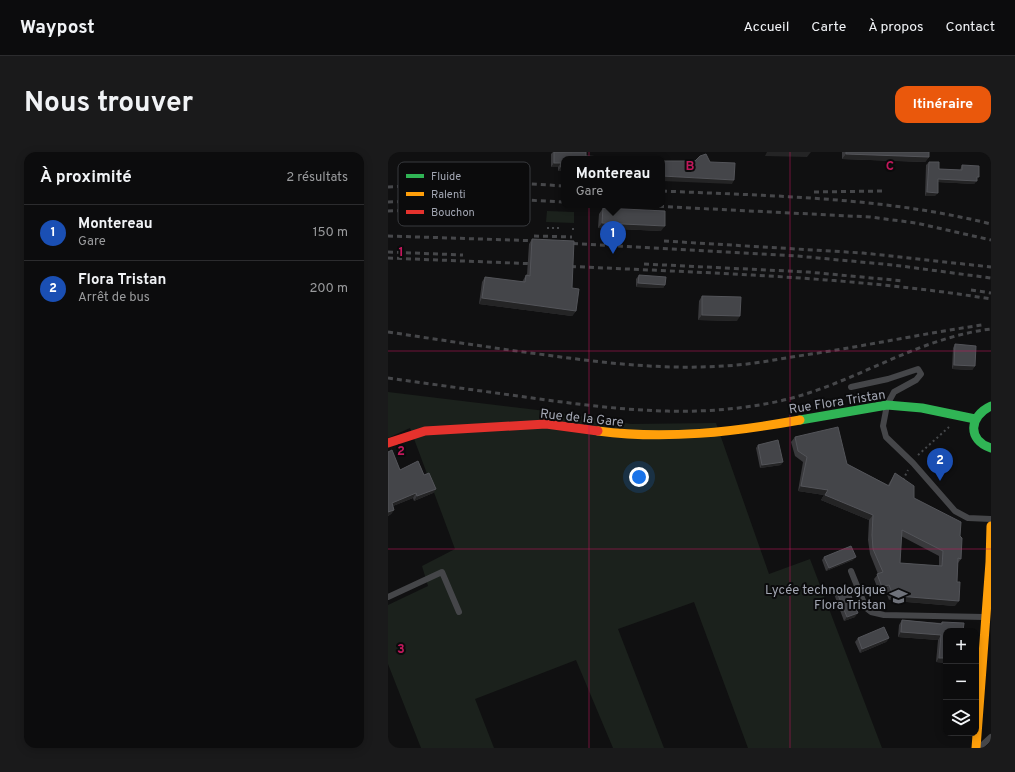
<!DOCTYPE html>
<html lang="fr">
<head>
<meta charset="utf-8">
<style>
  body { margin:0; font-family:Overpass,sans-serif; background:#1a1a1b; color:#f1f3f6 }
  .controls { position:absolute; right:12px; bottom:12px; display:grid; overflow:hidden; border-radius:8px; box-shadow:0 2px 10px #0003 }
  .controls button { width:36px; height:36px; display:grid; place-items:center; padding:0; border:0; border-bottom:1px solid #2c2c2e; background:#0c0c0d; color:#f1f3f6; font:20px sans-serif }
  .you { position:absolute; left:251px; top:325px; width:14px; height:14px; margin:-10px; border:3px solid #fff; border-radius:50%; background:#1a73e8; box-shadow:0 0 0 6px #1a73e833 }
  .badge { display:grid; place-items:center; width:26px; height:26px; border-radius:50%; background:#ea580c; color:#fff; font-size:13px; font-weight:700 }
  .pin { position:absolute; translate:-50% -33px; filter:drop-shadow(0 1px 2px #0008) }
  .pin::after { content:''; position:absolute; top:21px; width:14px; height:12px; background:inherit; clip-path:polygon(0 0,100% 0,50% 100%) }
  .popup { position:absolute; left:173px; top:4px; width:104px; height:52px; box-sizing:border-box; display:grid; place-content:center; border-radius:8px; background:#0c0c0d; filter:drop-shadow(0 1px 3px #0005); font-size:13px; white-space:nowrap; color:#9a9b9d }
  .popup b { font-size:15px; color:#f1f3f6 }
  .popup::after { content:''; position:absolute; left:50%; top:100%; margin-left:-8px; border:8px solid transparent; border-top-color:#0c0c0d }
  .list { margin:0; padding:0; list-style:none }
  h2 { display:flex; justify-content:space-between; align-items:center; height:52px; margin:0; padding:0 16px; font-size:17px }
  h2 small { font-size:13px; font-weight:400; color:#9a9b9d }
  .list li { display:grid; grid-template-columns:26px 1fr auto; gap:12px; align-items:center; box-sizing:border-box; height:56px; padding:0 16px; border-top:1px solid #2c2c2e }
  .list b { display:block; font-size:15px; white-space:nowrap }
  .list p { margin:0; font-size:13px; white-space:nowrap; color:#9a9b9d }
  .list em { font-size:13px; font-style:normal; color:#9a9b9d }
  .icon { flex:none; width:22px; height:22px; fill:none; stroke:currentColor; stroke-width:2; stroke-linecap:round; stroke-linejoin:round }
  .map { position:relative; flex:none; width:603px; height:596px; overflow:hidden; border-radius:12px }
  header { display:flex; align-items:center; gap:24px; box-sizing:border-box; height:56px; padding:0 20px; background:#0c0c0d; border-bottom:1px solid #2c2c2e }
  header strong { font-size:19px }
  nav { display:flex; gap:22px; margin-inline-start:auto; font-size:14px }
  .intro { display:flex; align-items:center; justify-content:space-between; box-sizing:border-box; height:96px; padding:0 24px }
  h1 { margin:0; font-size:28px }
  .button { padding:10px 18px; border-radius:12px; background:#ea580c; color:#fff; font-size:14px; font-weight:700 }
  main { display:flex; gap:24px; padding:0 24px }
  aside { flex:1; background:#0c0c0d; border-radius:12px; box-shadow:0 2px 10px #0003 }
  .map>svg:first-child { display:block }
  .green { fill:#1b211c }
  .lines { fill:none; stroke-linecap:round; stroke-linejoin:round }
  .path { stroke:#46484b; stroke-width:2; stroke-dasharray:2 3; stroke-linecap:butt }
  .lane { stroke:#454649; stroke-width:6 }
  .fast { stroke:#30b455; stroke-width:9 }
  .slow { stroke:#ff9f0a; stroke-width:9 }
  .jam { stroke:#e5322d; stroke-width:9 }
  .rail { stroke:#46474a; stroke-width:3; stroke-dasharray:5 4; stroke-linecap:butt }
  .wall { fill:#39393c; fill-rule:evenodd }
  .shaded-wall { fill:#242425 }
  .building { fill:#444549; stroke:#535459; fill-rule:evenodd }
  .grid { fill:none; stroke:#c2185b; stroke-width:1; stroke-opacity:0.55 }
  .labels { text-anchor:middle; stroke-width:4; stroke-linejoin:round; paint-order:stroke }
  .street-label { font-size:13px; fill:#a2a6b2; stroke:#0b0b0c }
  .poi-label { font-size:13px; fill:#a2a6b2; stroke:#0b0b0c; text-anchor:end }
  .key { fill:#0b0b0c; stroke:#383a3e; stroke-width:1 }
  .key-label { font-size:11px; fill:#a2a6b2 }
  .grid-label { font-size:13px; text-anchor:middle; font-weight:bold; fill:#c2185b; stroke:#0b0b0c; stroke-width:4; stroke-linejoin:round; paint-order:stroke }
</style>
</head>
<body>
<header>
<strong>Waypost</strong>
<nav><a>Accueil</a><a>Carte</a><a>À propos</a><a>Contact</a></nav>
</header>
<div class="intro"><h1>Nous trouver</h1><a class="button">Itinéraire</a></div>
<main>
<aside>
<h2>À proximité<small>2 résultats</small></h2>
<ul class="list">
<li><span class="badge" style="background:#1a4fb4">1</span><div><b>Montereau</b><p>Gare</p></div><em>150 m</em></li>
<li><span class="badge" style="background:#1a4fb4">2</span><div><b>Flora Tristan</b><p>Arrêt de bus</p></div><em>200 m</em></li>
</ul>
</aside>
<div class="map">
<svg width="603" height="596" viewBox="0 0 603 596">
  <rect width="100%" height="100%" fill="#101011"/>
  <path class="green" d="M 159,59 L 186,60 L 186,71 L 158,70 Z
    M 0,240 L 158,259 L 243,272 L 328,271 L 381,422 L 422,407 L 494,596 L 360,596 L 306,450 L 230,477 L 276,596 L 225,596 L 188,508 L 87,547 L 106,596 L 33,596 L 0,512 L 0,453 L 40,434 L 34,414 L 67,397 L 22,276 L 0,286 Z"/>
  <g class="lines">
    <path class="path" d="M 159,76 L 173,76
      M 184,77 L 187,77
      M 530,303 L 561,275
      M 515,328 L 520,318"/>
    <path class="lane" d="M 463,235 L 500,227 L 530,217 L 533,222 L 528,228 L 506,240 L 499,253 L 495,274 L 498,285 L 525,311 L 567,359 L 580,366 L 603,367
      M 463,419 L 478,456 L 483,460 L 496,463 L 596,465
      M 0,445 L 54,420 L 71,460
      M 592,595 L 603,585"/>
    <path class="fast" d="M 603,254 C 581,264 579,288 603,296
      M 412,268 L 499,253 L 534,256 L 587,267"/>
    <path class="slow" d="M 210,279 C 278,288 345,280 412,268
      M 588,596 L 602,410 L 603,374"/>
    <path class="jam" d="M 0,291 L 37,279 L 158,272 L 210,279"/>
    <path class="rail" d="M 0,35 L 112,30 L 176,34
      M 274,39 C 384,44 496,45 603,72
      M 426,40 L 497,39
      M 0,50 L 97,46 L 176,50
      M 244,53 L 482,65 L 528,71 L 603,88
      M 0,59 L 55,57 L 138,61
      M 0,84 L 154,89
      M 146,84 L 184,85
      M 276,89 L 475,101 L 603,115
      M 176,91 L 409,104 L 505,113 L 603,126
      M 0,100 L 75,103
      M 0,106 L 150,112
      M 256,112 L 420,120 L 516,129
      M 174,114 C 317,121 461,124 603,147
      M 583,138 L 603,141
      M 0,180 C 53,188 105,196 158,203 C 217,211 276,218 335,214 C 360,213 385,208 410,204 C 472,195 533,182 594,173
      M 0,226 C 50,233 101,240 151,247 C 233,258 310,267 392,249 C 464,233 528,186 603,177"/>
  </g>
  <path class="wall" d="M 165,0 L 198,0 L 176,7 L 176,19 L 170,19 L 170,15 L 163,15 L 163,2 Z
    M 454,0 L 541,0 L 541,5 L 537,10 L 454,7 Z
    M 541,10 L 551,17 L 572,18 L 574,13 L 589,27 L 586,32 L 550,30 L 547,44 L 537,44 L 538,13 Z
    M 215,56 L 273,79 L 210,76 L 211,62 Z
    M 144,87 L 184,136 L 188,159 L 184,164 L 91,152 L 94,130 L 97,125 L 134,130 L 138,123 L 139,123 L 141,92 Z
    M 251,123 L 277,133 L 275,136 L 248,135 L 248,127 Z
    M 314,144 L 349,169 L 310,168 L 311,149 Z
    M 567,192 L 587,214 L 584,218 L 564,217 L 565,196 Z
    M 407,285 L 459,312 L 500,333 L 507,321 L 526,346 L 572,384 L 573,407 L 570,411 L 567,454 L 507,449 L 507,447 L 501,448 L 497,437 L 491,440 L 486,427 L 490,422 L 482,402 L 480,388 L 481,368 L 433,348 L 436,343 L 410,339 L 415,310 L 407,304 L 403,290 ZM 513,384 L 551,404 L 551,414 L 512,411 Z
    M 370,293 L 393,313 L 372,316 L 368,296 Z
    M 4,298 L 12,318 L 30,309 L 36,323 L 41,321 L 48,337 L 45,341 L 26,349 L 25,346 L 5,354 L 6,358 L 3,362 L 0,364 L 0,300 Z
    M 436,405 L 465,408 L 438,419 L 434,408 Z
    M 448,438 L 467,465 L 456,469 L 446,442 Z
    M 514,468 L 553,471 L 554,470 L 558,479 L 558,511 L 548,510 L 550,488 L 510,485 L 511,473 Z
    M 470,486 L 501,486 L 498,490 L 472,501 L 467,490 Z"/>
  <path class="shaded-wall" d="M 379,0 L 423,0 L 419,5 L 377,4 Z
    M 458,2 L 541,5 L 537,10 L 454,7 Z
    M 166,11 L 173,11 L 170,15 L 163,15 Z
    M 173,15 L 176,15 L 176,19 L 170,19 Z
    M 274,24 L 346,28 L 344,32 L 274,29 Z
    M 550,27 L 589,29 L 586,32 L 548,30 Z
    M 539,40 L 550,41 L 547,44 L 537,44 Z
    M 214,71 L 277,74 L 273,79 L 210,76 Z
    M 250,131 L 277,133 L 275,136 L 248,135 Z
    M 94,146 L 188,159 L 184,164 L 91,152 Z
    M 314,163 L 352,164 L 349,169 L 310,168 Z
    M 566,213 L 587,214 L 584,218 L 564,217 Z
    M 395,310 L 393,313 L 372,316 L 374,313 Z
    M 413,334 L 440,338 L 485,363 L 481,368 L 433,348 L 436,343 L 410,339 Z
    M 48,337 L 45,341 L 26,349 L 29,344 Z
    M 28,341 L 25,346 L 0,356 L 4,351 Z
    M 6,358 L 3,362 L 0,364 L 0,360 Z
    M 468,405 L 465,408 L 438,419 L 441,416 Z
    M 501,433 L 497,437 L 491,440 L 494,435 Z
    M 510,442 L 507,447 L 501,448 L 505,443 Z
    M 510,444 L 571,449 L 567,454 L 507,449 Z
    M 470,461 L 467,465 L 456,469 L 459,465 Z
    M 513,480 L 553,483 L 550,488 L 510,485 Z
    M 501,486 L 498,490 L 472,501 L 474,497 Z
    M 551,506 L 558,506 L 558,511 L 548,510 Z"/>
  <path class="building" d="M 166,0 L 198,0 L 198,4 L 249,7 L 176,7 L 176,15 L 173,15 L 173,11 L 166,11 Z
    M 458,0 L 541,0 L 541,5 L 458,2 Z
    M 318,2 L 322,10 L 347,11 L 346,28 L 274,24 L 274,9 L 307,9 L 312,4 Z
    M 541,10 L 551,10 L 551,17 L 574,18 L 574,13 L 591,14 L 591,25 L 589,25 L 589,29 L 550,27 L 550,41 L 539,40 Z
    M 215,56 L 277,59 L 277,74 L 214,71 Z
    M 144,87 L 186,89 L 184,136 L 191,137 L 188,159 L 94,146 L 97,125 L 137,130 L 138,123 L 142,124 Z
    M 251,123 L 278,125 L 277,133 L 250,131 Z
    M 314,144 L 353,145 L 352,164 L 314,163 Z
    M 567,192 L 588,194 L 587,214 L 566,213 Z
    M 450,275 L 459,312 L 501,334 L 507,321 L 526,334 L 526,346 L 573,370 L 572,384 L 574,386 L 573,407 L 570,406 L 569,430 L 572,430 L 571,449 L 510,444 L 510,442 L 505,443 L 501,433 L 494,435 L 489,422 L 495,420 L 485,397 L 484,383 L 485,363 L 437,343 L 440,338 L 413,334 L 419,305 L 410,299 L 407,285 ZM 514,378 L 555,399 L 554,414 L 512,411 Z
    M 390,288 L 395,310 L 374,313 L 370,293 Z
    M 4,298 L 12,318 L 30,309 L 36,323 L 41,321 L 48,337 L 29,344 L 28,341 L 4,351 L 6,358 L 0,360 L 0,300 Z
    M 463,394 L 468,405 L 441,416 L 436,405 Z
    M 459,434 L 470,461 L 459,465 L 448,438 Z
    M 514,468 L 554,472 L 554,470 L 576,471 L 575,479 L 558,479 L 558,506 L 551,506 L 553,483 L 513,480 Z
    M 496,475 L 501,486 L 474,497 L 470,486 Z"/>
  <path class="grid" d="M 201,0 L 201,596M 402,0 L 402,596M 0,199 L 603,199M 0,397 L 603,397"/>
  <defs>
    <symbol id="school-bare" viewBox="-9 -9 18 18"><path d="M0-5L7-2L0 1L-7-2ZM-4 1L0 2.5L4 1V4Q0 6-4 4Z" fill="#6f727a" stroke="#0b0b0c" stroke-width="2.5" paint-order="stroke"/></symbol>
  </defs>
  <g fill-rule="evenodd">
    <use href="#school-bare" x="498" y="432" width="25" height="25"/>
  </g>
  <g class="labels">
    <g class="street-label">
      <text transform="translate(449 249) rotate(-9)" y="5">Rue Flora Tristan</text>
      <text transform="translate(194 265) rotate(6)" y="5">Rue de la Gare</text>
    </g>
    <g class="poi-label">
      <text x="498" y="442">Lycée technologique<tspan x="498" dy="15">Flora Tristan</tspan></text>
    </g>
  </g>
  <rect x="10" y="10" width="132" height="64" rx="6" class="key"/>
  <rect x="18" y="22" width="18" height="4" fill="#30b455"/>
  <rect x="18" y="40" width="18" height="4" fill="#ff9f0a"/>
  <rect x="18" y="58" width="18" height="4" fill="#e5322d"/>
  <g class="key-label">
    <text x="43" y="28">Fluide</text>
    <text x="43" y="46">Ralenti</text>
    <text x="43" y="64">Bouchon</text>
  </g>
  <g class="grid-label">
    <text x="302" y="18">B</text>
    <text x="502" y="18">C</text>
    <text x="13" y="104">1</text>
    <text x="13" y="303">2</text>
    <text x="13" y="501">3</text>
  </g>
</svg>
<div class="controls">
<button>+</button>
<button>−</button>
<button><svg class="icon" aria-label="layers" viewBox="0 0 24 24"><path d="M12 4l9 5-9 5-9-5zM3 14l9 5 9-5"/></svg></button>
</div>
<div class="you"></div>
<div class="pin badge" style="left:225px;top:102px;background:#1a4fb4">1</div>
<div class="popup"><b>Montereau</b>Gare</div>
<div class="pin badge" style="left:552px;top:329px;background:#1a4fb4">2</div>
</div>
</main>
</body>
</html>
